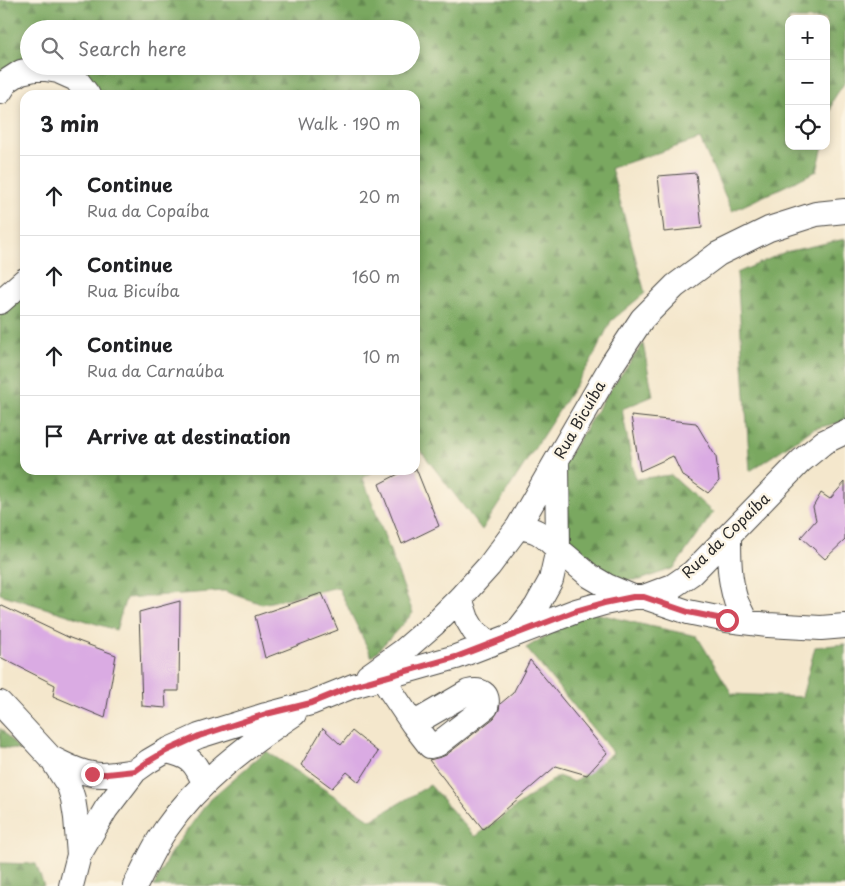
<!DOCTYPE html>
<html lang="en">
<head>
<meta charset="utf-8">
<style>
  body { margin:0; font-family:"Playpen Sans",sans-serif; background:#f2f2f2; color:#202124 }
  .controls { position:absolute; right:15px; top:15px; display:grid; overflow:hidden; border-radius:10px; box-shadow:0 2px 8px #0003 }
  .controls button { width:45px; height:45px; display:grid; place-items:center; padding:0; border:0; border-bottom:1px solid #e0e0e0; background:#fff; color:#202124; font:25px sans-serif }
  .stop { position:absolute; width:15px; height:15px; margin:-11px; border:4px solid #d1495b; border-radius:50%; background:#fff }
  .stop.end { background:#d1495b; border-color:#fff; box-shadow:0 1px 5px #0008 }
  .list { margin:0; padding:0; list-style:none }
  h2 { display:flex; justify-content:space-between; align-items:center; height:65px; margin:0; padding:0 20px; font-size:21px }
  h2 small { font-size:16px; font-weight:400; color:#757577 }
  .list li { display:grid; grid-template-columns:32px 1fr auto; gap:15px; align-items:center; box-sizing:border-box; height:80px; padding:0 20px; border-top:1px solid #e0e0e0 }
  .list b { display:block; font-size:19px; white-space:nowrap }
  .list p { margin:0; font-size:16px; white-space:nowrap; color:#757577 }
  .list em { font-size:16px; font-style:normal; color:#757577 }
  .icon { flex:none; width:28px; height:28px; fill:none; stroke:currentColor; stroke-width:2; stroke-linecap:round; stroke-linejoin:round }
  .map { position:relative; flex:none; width:845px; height:886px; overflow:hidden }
  .search { position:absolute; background:#fff; box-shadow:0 2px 8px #0003; left:20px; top:20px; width:400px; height:55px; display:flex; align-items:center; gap:12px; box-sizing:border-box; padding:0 18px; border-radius:28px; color:#757577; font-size:19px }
  .panel { position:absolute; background:#fff; box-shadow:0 2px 8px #0003; left:20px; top:90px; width:400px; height:385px; border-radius:15px }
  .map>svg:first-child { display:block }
  .forest { fill:url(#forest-firs); stroke:#526a46 }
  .building { fill:#daabe3 }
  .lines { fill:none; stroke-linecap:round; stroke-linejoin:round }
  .minor-casing { stroke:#494743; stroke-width:26 }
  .minor { stroke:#fff; stroke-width:24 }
  .route { stroke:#d1495b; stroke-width:6 }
  .labels { text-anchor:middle; stroke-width:5; stroke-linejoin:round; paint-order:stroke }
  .street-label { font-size:15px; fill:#2b2b2b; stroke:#fcf5e5 }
</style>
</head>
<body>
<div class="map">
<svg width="845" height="886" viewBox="0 0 845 886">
  <defs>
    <pattern id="forest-firs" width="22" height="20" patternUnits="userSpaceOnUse" patternTransform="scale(1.25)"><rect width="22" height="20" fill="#7aa861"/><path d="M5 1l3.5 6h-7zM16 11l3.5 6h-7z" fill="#648950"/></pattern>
  </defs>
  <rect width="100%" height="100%" fill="#fcf5e5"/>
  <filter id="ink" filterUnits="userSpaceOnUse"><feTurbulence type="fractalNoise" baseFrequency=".02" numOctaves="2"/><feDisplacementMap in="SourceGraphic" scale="10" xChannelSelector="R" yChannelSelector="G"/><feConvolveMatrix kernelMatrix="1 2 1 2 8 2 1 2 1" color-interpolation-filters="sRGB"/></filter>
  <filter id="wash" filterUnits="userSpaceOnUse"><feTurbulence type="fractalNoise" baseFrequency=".0096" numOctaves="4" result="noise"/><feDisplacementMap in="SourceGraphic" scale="20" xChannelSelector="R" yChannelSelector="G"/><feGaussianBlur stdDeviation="1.12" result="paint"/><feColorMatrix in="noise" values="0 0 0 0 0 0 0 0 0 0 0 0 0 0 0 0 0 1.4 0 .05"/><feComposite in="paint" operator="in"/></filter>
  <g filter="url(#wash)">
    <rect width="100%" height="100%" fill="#f4e7cc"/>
    <path class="forest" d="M 0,0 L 845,0 L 845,82 L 833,100 L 826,131 L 826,19 L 789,19 L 789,146 L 823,146 L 817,171 L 732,211 L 700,139 L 611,168 L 645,293 L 611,321 L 591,361 L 482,530 L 417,446 L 415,447 L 415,95 L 93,95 L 59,66 L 411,66 L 411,29 L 29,29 L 29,63 L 0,74 Z
      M 845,239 L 845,421 L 813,429 L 750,471 L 737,273 L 785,252 Z
      M 25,284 L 25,470 L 376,470 L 363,478 L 413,613 L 372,657 L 338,587 L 262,604 L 224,591 L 126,598 L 116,630 L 0,594 L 0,300 Z
      M 643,344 L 653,396 L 622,409 L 635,479 L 671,475 L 713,513 L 674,568 L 640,580 L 614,580 L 580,558 L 561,520 L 561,468 L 605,397 Z
      M 587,611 L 640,624 L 697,636 L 732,694 L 802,697 L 815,647 L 845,644 L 845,886 L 154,886 L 169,855 L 210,799 L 266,751 L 371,820 L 430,785 L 475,837 L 558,776 L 574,782 L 613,753 L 526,648 Z
      M 0,728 L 20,750 L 0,747 Z
      M 0,863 L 36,864 L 44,886 L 0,886 Z"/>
    <g id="blocks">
      <path class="building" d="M 696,173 L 702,228 L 664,232 L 658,176 Z
        M 631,416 L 696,423 L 716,457 L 719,481 L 708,493 L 682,475 L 673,456 L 640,471 Z
        M 415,466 L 439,526 L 402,544 L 379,484 L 406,470 L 415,470 Z
        M 845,482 L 845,540 L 825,559 L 801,537 L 816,520 L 813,507 L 821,493 L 830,499 Z
        M 322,593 L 338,630 L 265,658 L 255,616 Z
        M 180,601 L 179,691 L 165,691 L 166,708 L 142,706 L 139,612 Z
        M 0,605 L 70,638 L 116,655 L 105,718 L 53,696 L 55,685 L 0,657 Z
        M 530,660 L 607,753 L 587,775 L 556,766 L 483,829 L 429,760 L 441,757 L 446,755 L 494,718 L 499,710 L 500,704 L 513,693 Z
        M 323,728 L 341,745 L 352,731 L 378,752 L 359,782 L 347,772 L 332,788 L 301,765 Z"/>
    </g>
  </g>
  <g filter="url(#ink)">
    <use href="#blocks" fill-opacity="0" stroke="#494743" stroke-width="1"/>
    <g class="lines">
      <defs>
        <path id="minor" d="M 0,92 L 7,81 L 21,72 L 39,68 L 58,71 L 76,79 L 88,95
          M 0,302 L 25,280
          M 557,460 L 558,549 L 590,576 L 607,586 L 633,597
          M 729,535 C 729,558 729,579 736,601 C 739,608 743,615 746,622
          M 644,597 L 673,586 L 692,573 L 801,461 L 824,442 L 845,432
          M 460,598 L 467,619 L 474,631 L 491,644
          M 516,633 L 536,607 L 551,580 L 558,549 C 542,535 540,530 518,527
          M 368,676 L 403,651 L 433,625 L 460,598 L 489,566 L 518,527 L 613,363 L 642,319 L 675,286 L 718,254 L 769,229 L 816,214 L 845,211
          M 382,678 L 413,724 L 430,746 L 438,744 L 486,707 C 490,693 480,689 468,692 L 413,724
          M 0,703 L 51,758 L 69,786 L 73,799 L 76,818 L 79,855
          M 166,751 C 190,756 195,761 204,783
          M 51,758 C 64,764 77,772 92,774 C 105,777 121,773 135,771
          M 71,886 L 79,855 L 106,809 L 135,771 L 149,761 L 166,751 L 199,736 L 266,715 L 311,703 L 353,686 L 456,657 L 576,611 L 604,603 L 633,597 L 644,597 L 688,612 L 727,620 L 768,625 L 821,628 L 845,626
          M 135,886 C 145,867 154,846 166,829 C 199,781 246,746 294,714"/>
      </defs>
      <use href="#minor" class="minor-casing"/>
      <use href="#minor" class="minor"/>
    </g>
  </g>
  <g class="lines" filter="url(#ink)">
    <path class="route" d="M 92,774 L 107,774 L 135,771 L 149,761 L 166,751 L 199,736 L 266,714 L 311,703 L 353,686 L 456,657 L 576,611 L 604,603 L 633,597 L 644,597 L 688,612 L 727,620"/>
  </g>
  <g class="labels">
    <g class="street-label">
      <text transform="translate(580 420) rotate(-60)" y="5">Rua Bicuíba</text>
      <text transform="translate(726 536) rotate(-44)" y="5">Rua da Copaíba</text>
    </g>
  </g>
</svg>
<div class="controls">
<button>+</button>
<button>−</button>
<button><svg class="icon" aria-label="locate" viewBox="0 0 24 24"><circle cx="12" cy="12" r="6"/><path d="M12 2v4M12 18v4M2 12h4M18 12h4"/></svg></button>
</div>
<div class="stop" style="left:727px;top:620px"></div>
<div class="stop end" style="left:92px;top:774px"></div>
<div class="search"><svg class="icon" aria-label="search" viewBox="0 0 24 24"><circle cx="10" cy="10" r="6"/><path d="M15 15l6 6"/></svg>Search here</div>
<section class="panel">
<h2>3 min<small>Walk · 190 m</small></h2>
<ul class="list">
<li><svg class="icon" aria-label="ahead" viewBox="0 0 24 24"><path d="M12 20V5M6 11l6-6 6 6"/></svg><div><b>Continue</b><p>Rua da Copaíba</p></div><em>20 m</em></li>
<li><svg class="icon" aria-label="ahead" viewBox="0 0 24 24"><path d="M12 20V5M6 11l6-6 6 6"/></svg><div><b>Continue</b><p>Rua Bicuíba</p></div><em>160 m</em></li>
<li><svg class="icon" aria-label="ahead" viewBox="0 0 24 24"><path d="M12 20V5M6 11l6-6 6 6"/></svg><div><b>Continue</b><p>Rua da Carnaúba</p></div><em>10 m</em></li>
<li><svg class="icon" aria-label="arrive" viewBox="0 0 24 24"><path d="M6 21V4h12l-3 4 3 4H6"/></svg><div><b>Arrive at destination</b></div></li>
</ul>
</section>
</div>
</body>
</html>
